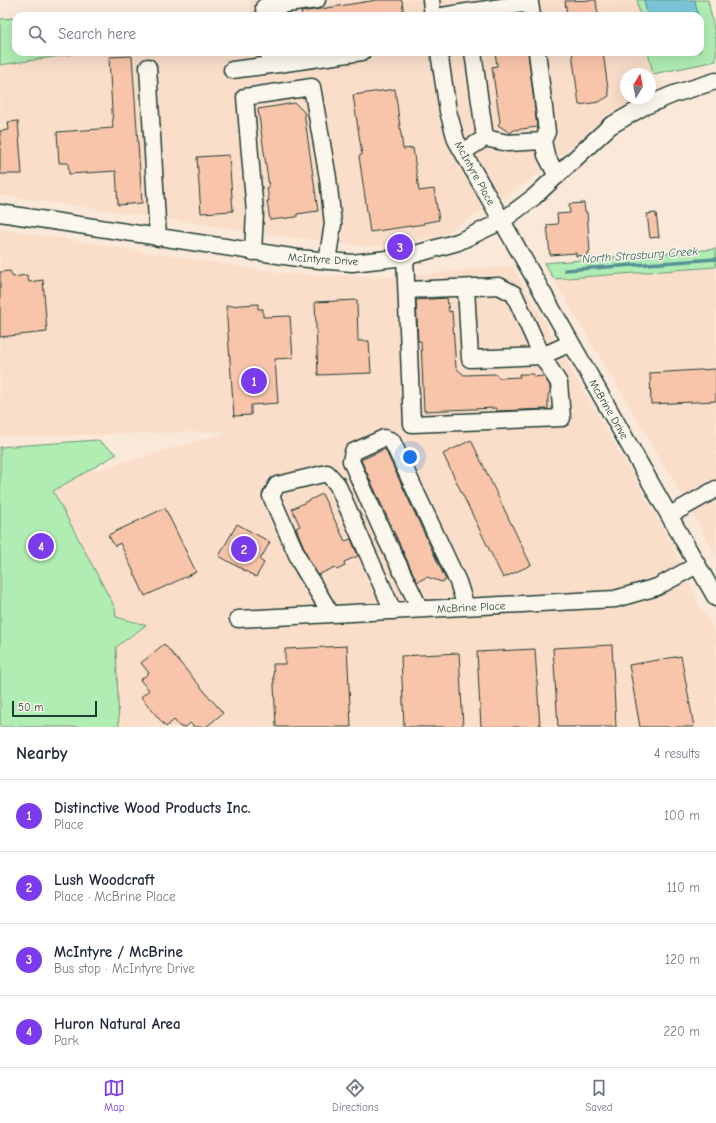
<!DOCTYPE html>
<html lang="en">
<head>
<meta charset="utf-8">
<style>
  body { margin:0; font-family:"Comic Neue",sans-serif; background:#f6f6f7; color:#1f2937 }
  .compass { position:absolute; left:620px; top:68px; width:36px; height:36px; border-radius:50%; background:#fff; box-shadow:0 4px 16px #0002; rotate:10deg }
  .scale { position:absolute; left:12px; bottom:10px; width:85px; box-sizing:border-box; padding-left:4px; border:2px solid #1f3d34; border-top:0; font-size:11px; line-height:14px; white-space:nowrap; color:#1f3d34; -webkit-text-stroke:3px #fbf7ec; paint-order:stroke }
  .you { position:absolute; left:410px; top:457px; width:14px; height:14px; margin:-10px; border:3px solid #fff; border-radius:50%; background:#1a73e8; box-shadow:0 0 0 6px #1a73e833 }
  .badge { display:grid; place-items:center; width:26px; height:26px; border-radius:50%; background:#7c3aed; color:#fff; font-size:13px; font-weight:700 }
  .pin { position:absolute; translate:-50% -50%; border:2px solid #fff; box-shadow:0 1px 4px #0006 }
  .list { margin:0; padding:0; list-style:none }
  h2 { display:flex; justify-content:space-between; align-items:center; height:52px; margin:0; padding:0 16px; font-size:17px }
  h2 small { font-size:13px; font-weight:400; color:#747a83 }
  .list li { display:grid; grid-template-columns:26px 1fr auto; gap:12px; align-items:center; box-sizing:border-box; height:72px; padding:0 16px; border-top:1px solid #e0e1e3 }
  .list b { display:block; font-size:15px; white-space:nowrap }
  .list p { margin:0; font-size:13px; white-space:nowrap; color:#747a83 }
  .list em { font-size:13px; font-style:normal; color:#747a83 }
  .icon { flex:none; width:22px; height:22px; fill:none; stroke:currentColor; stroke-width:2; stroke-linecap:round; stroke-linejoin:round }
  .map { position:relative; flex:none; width:716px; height:727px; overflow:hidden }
  .search { position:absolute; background:#fff; box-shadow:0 4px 16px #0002; left:12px; right:12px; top:12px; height:44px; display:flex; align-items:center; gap:10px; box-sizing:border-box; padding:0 14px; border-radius:12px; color:#747a83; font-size:15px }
  .sheet { height:340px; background:#fff }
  nav { display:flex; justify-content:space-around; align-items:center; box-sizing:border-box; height:56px; border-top:1px solid #e0e1e3; background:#fff; font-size:11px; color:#747a83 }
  nav a { display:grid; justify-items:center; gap:2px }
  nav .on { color:#7c3aed }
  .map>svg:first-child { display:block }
  .built { fill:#fadeca }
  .green { fill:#b0edb3; stroke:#689574 }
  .water { fill:#7ac7d9; stroke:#569097 }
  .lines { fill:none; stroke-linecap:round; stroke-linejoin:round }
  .stream { stroke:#569097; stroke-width:3.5 }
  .building { fill:#f9c5aa; stroke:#1f3d34 }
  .minor-casing { stroke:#1f3d34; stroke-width:19 }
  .minor { stroke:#fbf7ec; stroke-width:16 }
  .labels { text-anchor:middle; stroke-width:3; stroke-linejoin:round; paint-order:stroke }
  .street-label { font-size:11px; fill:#1f3d34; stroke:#fbf7ec }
  .water-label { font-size:12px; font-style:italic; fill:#36605d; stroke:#fbf7ec }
</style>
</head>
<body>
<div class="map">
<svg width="716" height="727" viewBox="0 0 716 727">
  <rect width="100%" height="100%" fill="#fae8d8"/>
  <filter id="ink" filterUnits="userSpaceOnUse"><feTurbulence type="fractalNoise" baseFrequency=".025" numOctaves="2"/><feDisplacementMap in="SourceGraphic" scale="8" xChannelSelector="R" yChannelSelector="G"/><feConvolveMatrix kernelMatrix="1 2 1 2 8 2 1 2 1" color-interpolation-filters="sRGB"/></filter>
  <g filter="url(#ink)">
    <path class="built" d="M 249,0 L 637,0 L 640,16 L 251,16 Z
      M 0,45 L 16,52 L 648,52 L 654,83 L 650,87 L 650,74 L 626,74 L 626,98 L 635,98 L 529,180 L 441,236 L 371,247 L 290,237 L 0,195 Z
      M 0,229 L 287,274 L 393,277 L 512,266 L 669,539 L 698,603 L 716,635 L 716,727 L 119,727 L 115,608 L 50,484 L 231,431 L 0,437 Z
      M 716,267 L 716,555 L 681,493 L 554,279 Z"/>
    <path class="green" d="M 637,0 L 708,0 L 716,39 L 716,61 L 653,74 L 648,52 L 700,52 L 700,16 L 640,16 Z
      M 16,18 L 16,52 L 87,52 L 0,65 L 0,19 Z
      M 716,249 L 716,267 L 554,279 L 544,263 Z
      M 97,440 L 117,454 L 53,491 L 115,608 L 116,617 L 146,625 L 116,647 L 119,727 L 0,727 L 0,447 Z"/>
    <path class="water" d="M 644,0 L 695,0 L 698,16 L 647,16 Z"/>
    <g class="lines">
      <path class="stream" d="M 565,270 L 716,259"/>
    </g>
    <path class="building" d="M 377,0 L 402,0 L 404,16 L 302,16 L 301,12 Z
      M 596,0 L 598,16 L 567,16 L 565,1 Z
      M 495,52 L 528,52 L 537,127 L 514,130 L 510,133 L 498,125 L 500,122 L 492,67 L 497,66 Z
      M 572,52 L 603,52 L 609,96 L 599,102 L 579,105 Z
      M 132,56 L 142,203 L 118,205 L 116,171 L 69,174 L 68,163 L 59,163 L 57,132 L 113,128 L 109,57 Z
      M 395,89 L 403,149 L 413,148 L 419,191 L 434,189 L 439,220 L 423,223 L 424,224 L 370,232 L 359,156 L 362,155 L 353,95 Z
      M 295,103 L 304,112 L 318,211 L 297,214 L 297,217 L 270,220 L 267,201 L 269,201 L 267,187 L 269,187 L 258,109 Z
      M 18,121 L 22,174 L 0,174 L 0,131 L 9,130 L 8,122 Z
      M 229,155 L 233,211 L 201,213 L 197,157 Z
      M 584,203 L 585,212 L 587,212 L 590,252 L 588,252 L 589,255 L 576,256 L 576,253 L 550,255 L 547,225 L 558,224 L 557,214 L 570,213 L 569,204 Z
      M 656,213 L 659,237 L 650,238 L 647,214 Z
      M 10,271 L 13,277 L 27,275 L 29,282 L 43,280 L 47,332 L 0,337 L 0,272 Z
      M 447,298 L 449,312 L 452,311 L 456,368 L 464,375 L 495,374 L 500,378 L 520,377 L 519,374 L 534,374 L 534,377 L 544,376 L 550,386 L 550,392 L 548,395 L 548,409 L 496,411 L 496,408 L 424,411 L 421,341 L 418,341 L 416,300 Z
      M 357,300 L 358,341 L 369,341 L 371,373 L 318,375 L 315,302 Z
      M 258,304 L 258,309 L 263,309 L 263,317 L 290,316 L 293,358 L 275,359 L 278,403 L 251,405 L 251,415 L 234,416 L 226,306 Z
      M 716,369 L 716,401 L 651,404 L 650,373 Z
      M 471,440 L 531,565 L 503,578 L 443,454 Z
      M 385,449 L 446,580 L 442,582 L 427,577 L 417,582 L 361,460 Z
      M 322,494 L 345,541 L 351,539 L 358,556 L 344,562 L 345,566 L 337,570 L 335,567 L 318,575 L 309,560 L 296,528 L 300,526 L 292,509 Z
      M 165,508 L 196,572 L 145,596 L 120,543 L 115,546 L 108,535 Z
      M 237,524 L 270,542 L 260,560 L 264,563 L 256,577 L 219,556 Z
      M 164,644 L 223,713 L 206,727 L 194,727 L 190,723 L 186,727 L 180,727 L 174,720 L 166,727 L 141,697 L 149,690 L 140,680 L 149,673 L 141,663 Z
      M 612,645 L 616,727 L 558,727 L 553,648 Z
      M 347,646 L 351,727 L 276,727 L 273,664 L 285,664 L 285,649 Z
      M 535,649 L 540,727 L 481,727 L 477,652 Z
      M 459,653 L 463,727 L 404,727 L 401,656 Z
      M 681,656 L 694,727 L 640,727 L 629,665 Z"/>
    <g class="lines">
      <defs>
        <path id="minor" d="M 431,0 L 433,16
          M 467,12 L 530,3 L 532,16
          M 265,16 L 264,7 L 317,0
          M 442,16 L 467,12 L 468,16
          M 269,52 L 271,65 L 362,52
          M 439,52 L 448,111 L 456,140 L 716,598
          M 148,67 L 158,238
          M 232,70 L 271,65
          M 485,138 L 508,143 L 543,141 L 547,132 L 537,52
          M 543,141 L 546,155 L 557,176
          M 463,152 L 485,138 L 473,52
          M 0,213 L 298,258 L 352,263 L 405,257 L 458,242 L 502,221 L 534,197 L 610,126 L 643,107 L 674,94 L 716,81
          M 253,252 L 255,212 L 245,97 L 312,87 L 328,178 L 333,224 L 327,261
          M 405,257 L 412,424 L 562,418 L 559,383 L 542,356 L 514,294 L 499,286 L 407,290
          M 466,288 L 470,359 L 542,356 L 571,343
          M 670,515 L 716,489
          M 420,609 L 384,535 L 351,461 L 353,452 L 384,438 L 392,441 L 458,582 L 466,607
          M 331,614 L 301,564 L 271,496 L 277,485 L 327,473 L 337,484 L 393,611
          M 238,619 L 615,599 L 657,587 L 697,565"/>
      </defs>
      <use href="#minor" class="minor-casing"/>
      <use href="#minor" class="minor"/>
    </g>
  </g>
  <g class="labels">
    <g class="street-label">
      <text transform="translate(475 173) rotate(61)" y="4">McIntyre Place</text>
      <text transform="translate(323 259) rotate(4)" y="4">McIntyre Drive</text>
      <text transform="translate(609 409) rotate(60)" y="4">McBrine Drive</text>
      <text transform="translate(471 607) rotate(-3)" y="4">McBrine Place</text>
    </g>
    <g class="water-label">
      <text transform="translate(640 255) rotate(-4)" y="4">North Strasburg Creek</text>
    </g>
  </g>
</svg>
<svg class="compass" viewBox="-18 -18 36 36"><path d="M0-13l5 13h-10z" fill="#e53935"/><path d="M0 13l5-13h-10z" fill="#747a83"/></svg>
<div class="scale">50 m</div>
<div class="you"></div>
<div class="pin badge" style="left:254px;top:381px">1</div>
<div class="pin badge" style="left:244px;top:549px">2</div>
<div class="pin badge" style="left:400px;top:247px">3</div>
<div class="pin badge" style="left:41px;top:546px">4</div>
<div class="search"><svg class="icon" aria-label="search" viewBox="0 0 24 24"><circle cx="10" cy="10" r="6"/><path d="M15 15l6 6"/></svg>Search here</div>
</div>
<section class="sheet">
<h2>Nearby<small>4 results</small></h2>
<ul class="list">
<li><span class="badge">1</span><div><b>Distinctive Wood Products Inc.</b><p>Place</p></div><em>100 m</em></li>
<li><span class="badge">2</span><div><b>Lush Woodcraft</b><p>Place · McBrine Place</p></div><em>110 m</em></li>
<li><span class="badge">3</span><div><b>McIntyre / McBrine</b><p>Bus stop · McIntyre Drive</p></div><em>120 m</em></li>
<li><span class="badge">4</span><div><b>Huron Natural Area</b><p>Park</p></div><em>220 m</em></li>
</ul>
</section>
<nav>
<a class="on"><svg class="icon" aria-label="map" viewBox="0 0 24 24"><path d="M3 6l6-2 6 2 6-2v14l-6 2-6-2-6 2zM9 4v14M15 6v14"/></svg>Map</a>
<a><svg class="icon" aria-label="directions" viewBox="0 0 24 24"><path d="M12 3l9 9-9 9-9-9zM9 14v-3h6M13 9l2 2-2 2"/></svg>Directions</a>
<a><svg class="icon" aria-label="saved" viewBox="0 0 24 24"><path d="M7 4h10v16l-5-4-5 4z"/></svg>Saved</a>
</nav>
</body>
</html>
